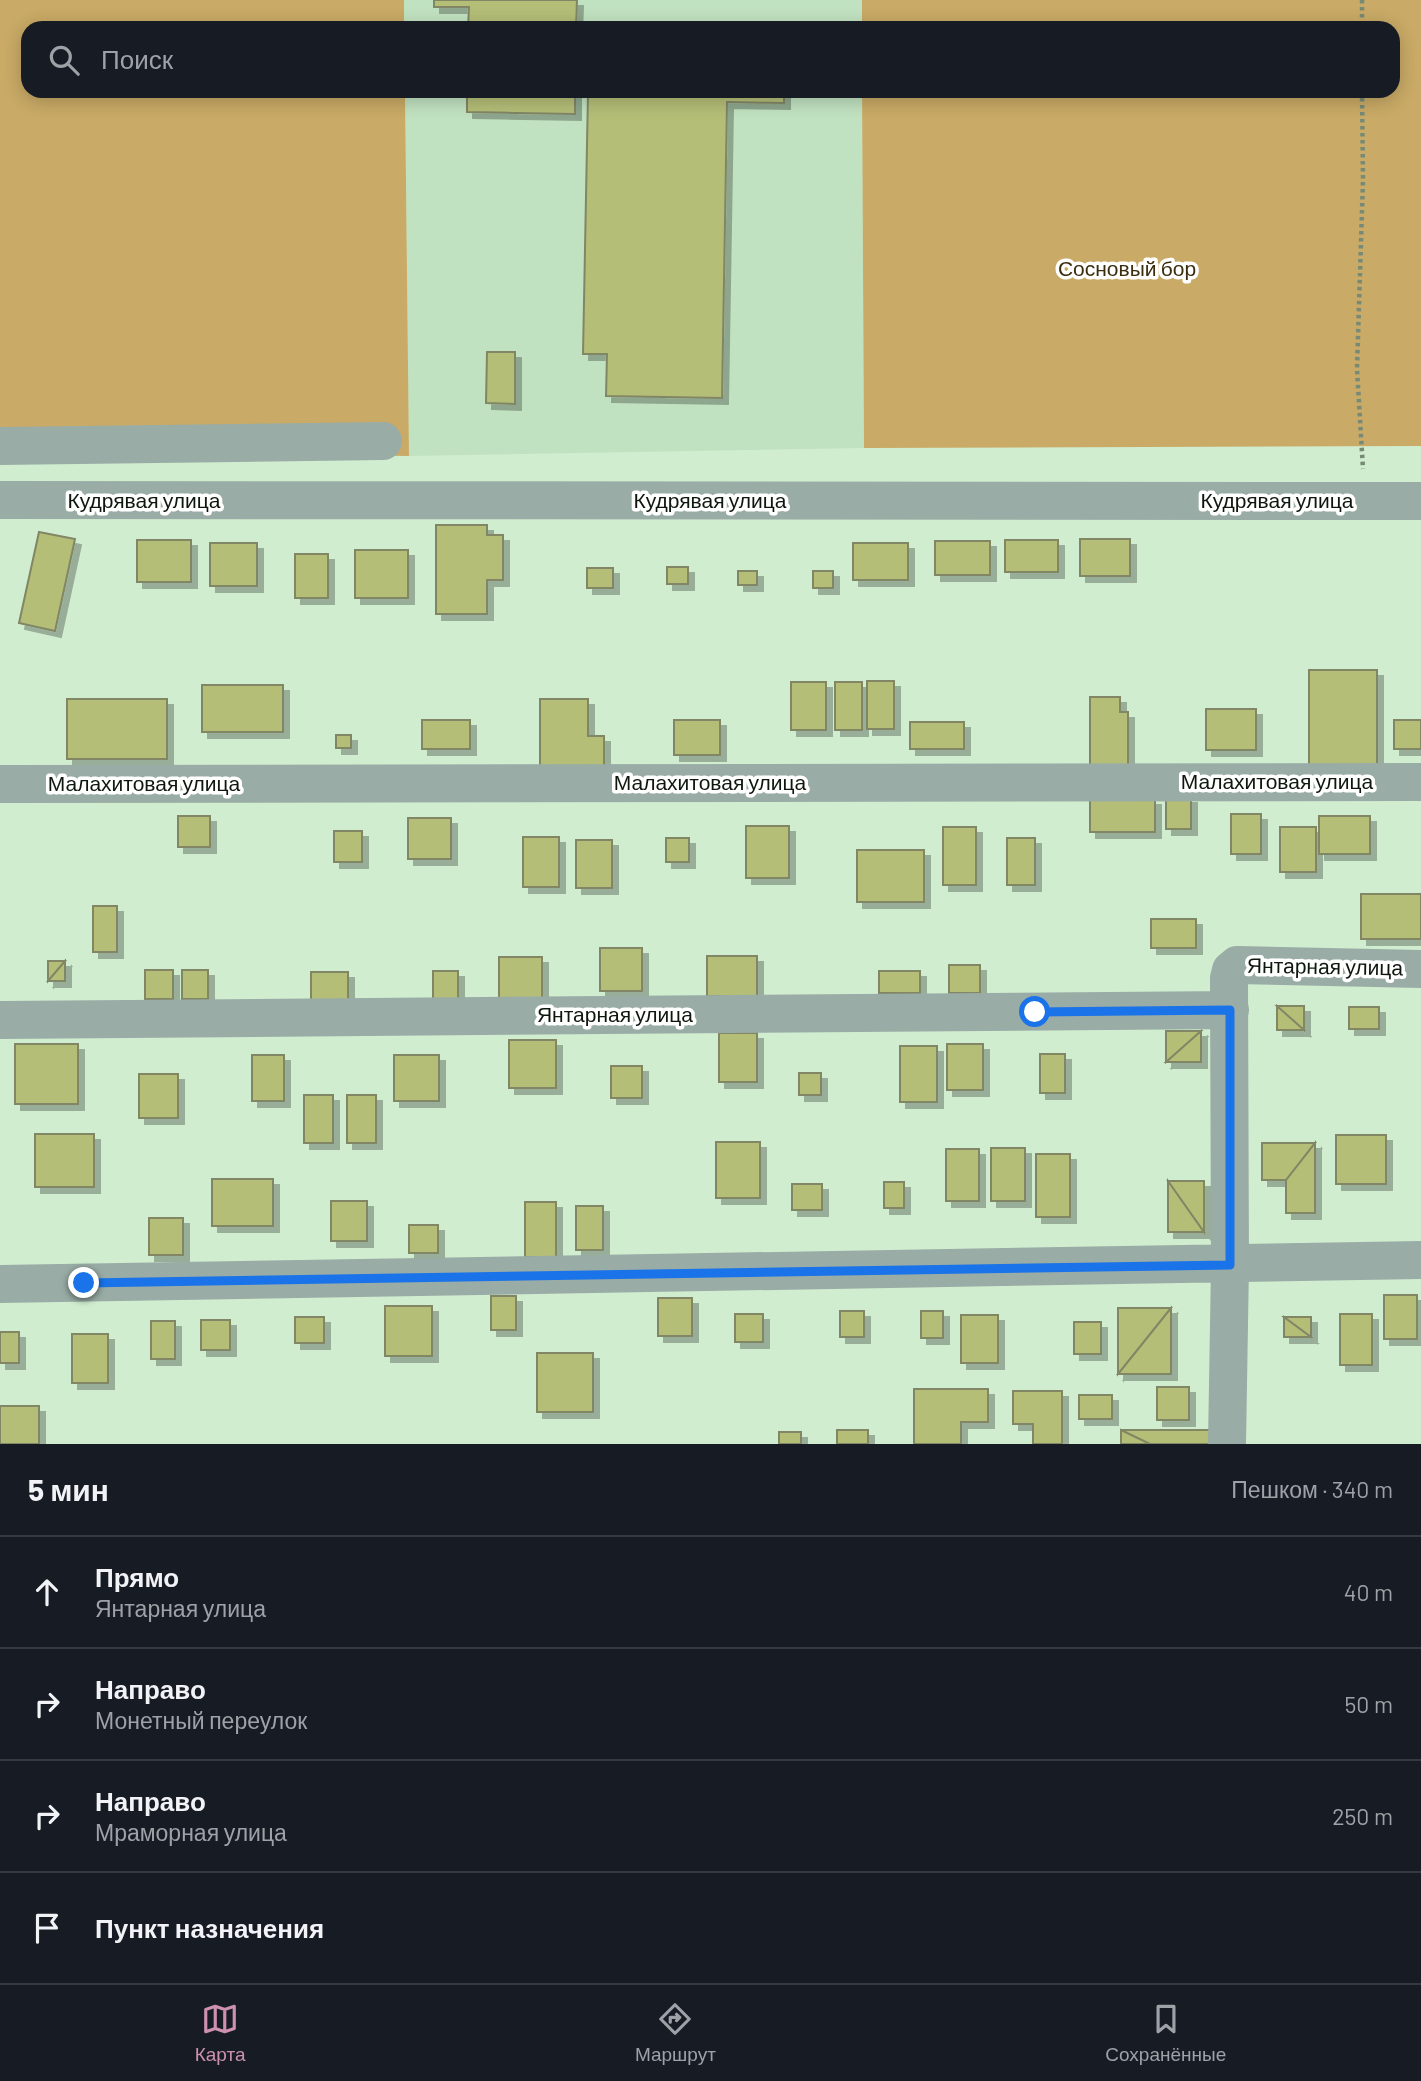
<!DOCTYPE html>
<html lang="ru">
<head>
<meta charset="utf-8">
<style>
  body { margin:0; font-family:Barlow,sans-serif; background:#242831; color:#f1f3f6 }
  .stop { position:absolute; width:21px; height:21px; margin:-16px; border:5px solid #1a73e8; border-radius:50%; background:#fff }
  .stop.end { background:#1a73e8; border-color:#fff; box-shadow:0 2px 7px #0008 }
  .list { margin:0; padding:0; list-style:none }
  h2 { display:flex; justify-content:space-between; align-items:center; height:91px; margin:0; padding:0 28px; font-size:30px }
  h2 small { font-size:23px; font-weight:400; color:#9ea1a6 }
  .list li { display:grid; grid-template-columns:46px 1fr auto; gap:21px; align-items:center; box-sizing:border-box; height:112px; padding:0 28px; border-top:2px solid #363941 }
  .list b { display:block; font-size:26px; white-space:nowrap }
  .list p { margin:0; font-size:23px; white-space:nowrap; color:#9ea1a6 }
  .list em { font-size:23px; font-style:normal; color:#9ea1a6 }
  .icon { flex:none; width:38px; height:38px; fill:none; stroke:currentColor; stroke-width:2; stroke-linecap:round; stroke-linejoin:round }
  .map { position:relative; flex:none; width:1421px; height:1444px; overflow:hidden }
  .search { position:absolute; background:#171b24; box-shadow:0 4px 18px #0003; left:21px; right:21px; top:21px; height:77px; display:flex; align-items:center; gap:18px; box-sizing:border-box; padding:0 24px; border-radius:21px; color:#9ea1a6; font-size:26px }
  .sheet { height:539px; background:#171b24 }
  nav { display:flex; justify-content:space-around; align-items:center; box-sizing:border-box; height:98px; border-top:2px solid #363941; background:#171b24; font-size:19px; color:#9ea1a6 }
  nav a { display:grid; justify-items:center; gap:4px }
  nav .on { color:#cd90b1 }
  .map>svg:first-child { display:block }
  .built { fill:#c1e2c0 }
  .forest { fill:#c9aa66 }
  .building { fill:#b4be77; stroke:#818665; stroke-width:2; filter:url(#shadow) }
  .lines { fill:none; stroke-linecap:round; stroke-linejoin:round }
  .path { stroke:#778a76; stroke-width:4.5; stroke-dasharray:3.5 3.5; stroke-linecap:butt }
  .minor { stroke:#9aaca6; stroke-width:38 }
  .route { stroke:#1a73e8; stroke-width:9 }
  .labels { text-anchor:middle; stroke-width:7; stroke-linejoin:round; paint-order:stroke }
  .park-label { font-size:21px; fill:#3b2e0f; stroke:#fff }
  .street-label { font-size:21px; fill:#0e170e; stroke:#fff }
</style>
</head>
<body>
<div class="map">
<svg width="1421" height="1444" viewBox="0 0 1421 1444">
  <defs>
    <filter id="shadow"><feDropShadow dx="6" dy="6" stdDeviation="0" flood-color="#0004"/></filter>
  </defs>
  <rect width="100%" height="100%" fill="#d1edd0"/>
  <path class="built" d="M 404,0 L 862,0 L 862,28 L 404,28 Z
    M 405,91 L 862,91 L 864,448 L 409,456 Z"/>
  <path class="forest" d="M 0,0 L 404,0 L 404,28 L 28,28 L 28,91 L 405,91 L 409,456 L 0,450 Z
    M 862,0 L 1421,0 L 1421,446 L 864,448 L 862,91 L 1393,91 L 1393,28 L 862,28 Z"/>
  <path class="building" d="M 434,0 L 577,0 L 576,28 L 468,28 L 469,7 L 434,7 Z
    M 467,91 L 575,91 L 575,114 L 467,112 Z
    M 659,91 L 784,91 L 784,103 L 727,102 L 722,398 L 606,396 L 607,354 L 583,354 L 588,92 L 659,93 Z
    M 487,352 L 515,352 L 515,404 L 486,403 Z
    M 436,525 L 487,525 L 487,535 L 503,535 L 503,580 L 487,580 L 487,614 L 436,614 Z
    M 39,532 L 75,539 L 55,631 L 19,623 Z
    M 1080,539 L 1130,539 L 1130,576 L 1080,576 Z
    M 137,540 L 191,540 L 191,582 L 137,582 Z
    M 1005,540 L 1058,540 L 1058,572 L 1005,572 Z
    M 935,541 L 990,541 L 990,575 L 935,575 Z
    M 210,543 L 257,543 L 257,586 L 210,586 Z
    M 853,543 L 908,543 L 908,580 L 853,580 Z
    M 355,550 L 408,550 L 408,598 L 355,598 Z
    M 295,554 L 328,554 L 328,598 L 295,598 Z
    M 667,567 L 688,567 L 688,584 L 667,584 Z
    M 587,568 L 613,568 L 613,588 L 587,588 Z
    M 738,571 L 757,571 L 757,585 L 738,585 Z
    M 813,571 L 833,571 L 833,588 L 813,588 Z
    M 1309,670 L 1377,670 L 1377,767 L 1309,767 Z
    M 867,681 L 894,681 L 894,729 L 867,729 Z
    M 791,682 L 826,682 L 826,730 L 791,730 Z
    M 835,682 L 862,682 L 862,730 L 835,730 Z
    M 202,685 L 283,685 L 283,732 L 202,732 Z
    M 1090,697 L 1120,697 L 1120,712 L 1128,712 L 1128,765 L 1090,765 Z
    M 67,699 L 167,699 L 167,759 L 67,759 Z
    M 540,699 L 588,699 L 588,736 L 604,736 L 604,773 L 540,773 Z
    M 1206,709 L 1256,709 L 1256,750 L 1206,750 Z
    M 422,720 L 470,720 L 470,749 L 422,749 Z
    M 674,720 L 720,720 L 720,755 L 674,755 Z
    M 1394,720 L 1421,720 L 1421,749 L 1394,749 Z
    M 910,722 L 964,722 L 964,749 L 910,749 Z
    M 336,735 L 351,735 L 351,748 L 336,748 Z
    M 1166,797 L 1191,797 L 1191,829 L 1166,829 Z
    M 1090,799 L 1155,799 L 1155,832 L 1090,832 Z
    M 1231,814 L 1261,814 L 1261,854 L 1231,854 Z
    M 178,816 L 210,816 L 210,847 L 178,847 Z
    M 1319,816 L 1370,816 L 1370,854 L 1319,854 Z
    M 408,818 L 451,818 L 451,859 L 408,859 Z
    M 746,826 L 789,826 L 789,878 L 746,878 Z
    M 943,827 L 976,827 L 976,885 L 943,885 Z
    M 1280,827 L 1316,827 L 1316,872 L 1280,872 Z
    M 334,831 L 362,831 L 362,862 L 334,862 Z
    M 523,837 L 559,837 L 559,887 L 523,887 Z
    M 666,838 L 689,838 L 689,862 L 666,862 Z
    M 1007,838 L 1035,838 L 1035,885 L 1007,885 Z
    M 576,840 L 612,840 L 612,888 L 576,888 Z
    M 857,850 L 924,850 L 924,902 L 857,902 Z
    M 1361,894 L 1421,894 L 1421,939 L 1361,939 Z
    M 93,906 L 117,906 L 117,952 L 93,952 Z
    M 1151,919 L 1196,919 L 1196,948 L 1151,948 Z
    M 600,948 L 642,948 L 642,991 L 600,991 Z
    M 707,956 L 757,956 L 757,996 L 707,996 Z
    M 499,957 L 542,957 L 542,998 L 499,998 Z
    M 48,961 L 65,961 L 48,981 Z
    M 65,961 L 65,981 L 48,981 Z
    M 949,965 L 980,965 L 980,993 L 949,993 Z
    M 145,970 L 173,970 L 173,999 L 145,999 Z
    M 182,970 L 208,970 L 208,999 L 182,999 Z
    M 433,971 L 458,971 L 458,1000 L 433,1000 Z
    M 879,971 L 920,971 L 920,993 L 879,993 Z
    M 311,972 L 348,972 L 348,1002 L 311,1002 Z
    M 1277,1006 L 1304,1006 L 1304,1030 Z
    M 1277,1006 L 1304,1030 L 1277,1030 Z
    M 1349,1007 L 1379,1007 L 1379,1029 L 1349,1029 Z
    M 1166,1031 L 1201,1031 L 1166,1062 Z
    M 1201,1031 L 1201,1062 L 1166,1062 Z
    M 719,1033 L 757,1033 L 757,1082 L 719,1082 Z
    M 509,1040 L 556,1040 L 556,1088 L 509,1088 Z
    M 15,1044 L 78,1044 L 78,1104 L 15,1104 Z
    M 947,1044 L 983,1044 L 983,1090 L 947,1090 Z
    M 900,1046 L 937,1046 L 937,1102 L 900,1102 Z
    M 1040,1054 L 1065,1054 L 1065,1093 L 1040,1093 Z
    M 252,1055 L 284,1055 L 284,1101 L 252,1101 Z
    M 394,1055 L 439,1055 L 439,1101 L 394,1101 Z
    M 611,1066 L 642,1066 L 642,1098 L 611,1098 Z
    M 799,1073 L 821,1073 L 821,1095 L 799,1095 Z
    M 139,1074 L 178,1074 L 178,1118 L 139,1118 Z
    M 304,1095 L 333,1095 L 333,1143 L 304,1143 Z
    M 347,1095 L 376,1095 L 376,1143 L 347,1143 Z
    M 35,1134 L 94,1134 L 94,1187 L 35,1187 Z
    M 1336,1135 L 1386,1135 L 1386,1184 L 1336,1184 Z
    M 716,1142 L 760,1142 L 760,1198 L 716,1198 Z
    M 1262,1143 L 1315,1143 L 1286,1180 L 1262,1180 Z
    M 1315,1143 L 1315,1213 L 1286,1213 L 1286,1180 Z
    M 991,1148 L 1025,1148 L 1025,1201 L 991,1201 Z
    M 946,1149 L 979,1149 L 979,1201 L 946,1201 Z
    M 1036,1154 L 1070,1154 L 1070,1217 L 1036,1217 Z
    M 212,1179 L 273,1179 L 273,1226 L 212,1226 Z
    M 1168,1181 L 1204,1181 L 1204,1232 Z
    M 1168,1181 L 1204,1232 L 1168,1232 Z
    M 884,1182 L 904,1182 L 904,1208 L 884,1208 Z
    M 792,1184 L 822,1184 L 822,1210 L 792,1210 Z
    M 331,1201 L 367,1201 L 367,1241 L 331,1241 Z
    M 525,1202 L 556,1202 L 556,1257 L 525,1257 Z
    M 576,1206 L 603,1206 L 603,1250 L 576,1250 Z
    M 149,1218 L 183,1218 L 183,1255 L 149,1255 Z
    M 409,1225 L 438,1225 L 438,1253 L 409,1253 Z
    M 1384,1295 L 1417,1295 L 1417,1339 L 1384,1339 Z
    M 491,1296 L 516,1296 L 516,1330 L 491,1330 Z
    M 658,1298 L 692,1298 L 692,1336 L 658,1336 Z
    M 385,1306 L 432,1306 L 432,1356 L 385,1356 Z
    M 1118,1308 L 1171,1308 L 1118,1374 Z
    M 1171,1308 L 1171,1374 L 1118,1374 Z
    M 840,1311 L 864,1311 L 864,1337 L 840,1337 Z
    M 921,1311 L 943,1311 L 943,1338 L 921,1338 Z
    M 735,1314 L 763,1314 L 763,1342 L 735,1342 Z
    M 1340,1314 L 1372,1314 L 1372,1365 L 1340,1365 Z
    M 961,1315 L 998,1315 L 998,1363 L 961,1363 Z
    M 295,1317 L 324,1317 L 324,1343 L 295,1343 Z
    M 1284,1317 L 1311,1337 L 1284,1337 Z
    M 1284,1317 L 1311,1317 L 1311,1337 Z
    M 201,1320 L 230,1320 L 230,1350 L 201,1350 Z
    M 151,1321 L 175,1321 L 175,1359 L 151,1359 Z
    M 1074,1322 L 1101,1322 L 1101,1354 L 1074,1354 Z
    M 0,1332 L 19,1332 L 19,1363 L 0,1363 Z
    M 72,1334 L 108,1334 L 108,1383 L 72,1383 Z
    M 537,1353 L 593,1353 L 593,1412 L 537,1412 Z
    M 1157,1387 L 1189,1387 L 1189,1420 L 1157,1420 Z
    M 914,1389 L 988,1389 L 988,1422 L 961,1422 L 961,1444 L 914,1444 Z
    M 1013,1391 L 1062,1391 L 1062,1444 L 1033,1444 L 1033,1424 L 1013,1424 Z
    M 1079,1395 L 1112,1395 L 1112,1419 L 1079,1419 Z
    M 0,1406 L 39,1406 L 39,1444 L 0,1444 Z
    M 837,1430 L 868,1430 L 868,1444 L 837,1444 Z
    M 1121,1430 L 1150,1444 L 1121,1444 Z
    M 1121,1430 L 1218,1430 L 1218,1444 L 1150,1444 Z
    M 779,1432 L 801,1432 L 801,1444 L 779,1444 Z"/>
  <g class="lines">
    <path class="path" d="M 1362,0 L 1362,28
      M 1362,91 L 1363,179 L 1357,369 L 1363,469"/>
    <path class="minor" d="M 0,446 L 383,441
      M 0,500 L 1421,501
      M 0,784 L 1421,782
      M 0,1020 L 1230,1010
      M 0,1284 L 1421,1260
      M 1227,1444 L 1230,1265 L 1229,978 L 1231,970 L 1237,965 L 1421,969"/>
  </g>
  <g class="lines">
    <path class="route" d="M 84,1283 L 1230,1265 L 1230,1010 L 1035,1012"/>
  </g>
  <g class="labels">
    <g class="park-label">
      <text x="1127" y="276">Сосновый бор</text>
    </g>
    <g class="street-label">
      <text x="144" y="508">Кудрявая улица</text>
      <text x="710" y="508">Кудрявая улица</text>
      <text x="1277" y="508">Кудрявая улица</text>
      <text x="1277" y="789">Малахитовая улица</text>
      <text x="710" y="790">Малахитовая улица</text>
      <text x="144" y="791">Малахитовая улица</text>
      <text transform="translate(1325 967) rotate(1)" y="7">Янтарная улица</text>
      <text x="615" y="1022">Янтарная улица</text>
    </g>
  </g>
</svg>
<div class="stop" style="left:1035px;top:1012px"></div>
<div class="stop end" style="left:84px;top:1283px"></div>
<div class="search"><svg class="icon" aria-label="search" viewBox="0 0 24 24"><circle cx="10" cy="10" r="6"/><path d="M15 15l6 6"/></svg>Поиск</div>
</div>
<section class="sheet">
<h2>5 мин<small>Пешком · 340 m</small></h2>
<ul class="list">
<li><svg class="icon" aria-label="ahead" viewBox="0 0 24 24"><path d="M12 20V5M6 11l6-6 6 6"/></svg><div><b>Прямо</b><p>Янтарная улица</p></div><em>40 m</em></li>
<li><svg class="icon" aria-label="right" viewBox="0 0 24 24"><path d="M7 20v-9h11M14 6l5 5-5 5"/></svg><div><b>Направо</b><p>Монетный переулок</p></div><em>50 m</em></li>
<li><svg class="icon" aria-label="right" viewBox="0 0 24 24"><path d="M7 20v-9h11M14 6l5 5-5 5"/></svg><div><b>Направо</b><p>Мраморная улица</p></div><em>250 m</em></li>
<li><svg class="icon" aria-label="arrive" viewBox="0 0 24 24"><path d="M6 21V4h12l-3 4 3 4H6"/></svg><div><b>Пункт назначения</b></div></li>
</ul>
</section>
<nav>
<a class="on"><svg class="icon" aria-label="map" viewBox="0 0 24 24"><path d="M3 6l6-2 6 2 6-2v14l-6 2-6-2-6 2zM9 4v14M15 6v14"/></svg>Карта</a>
<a><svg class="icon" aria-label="directions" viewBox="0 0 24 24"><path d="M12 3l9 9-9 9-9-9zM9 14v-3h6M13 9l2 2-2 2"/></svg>Маршрут</a>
<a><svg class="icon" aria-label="saved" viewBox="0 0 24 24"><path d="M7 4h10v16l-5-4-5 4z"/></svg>Сохранённые</a>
</nav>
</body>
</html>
